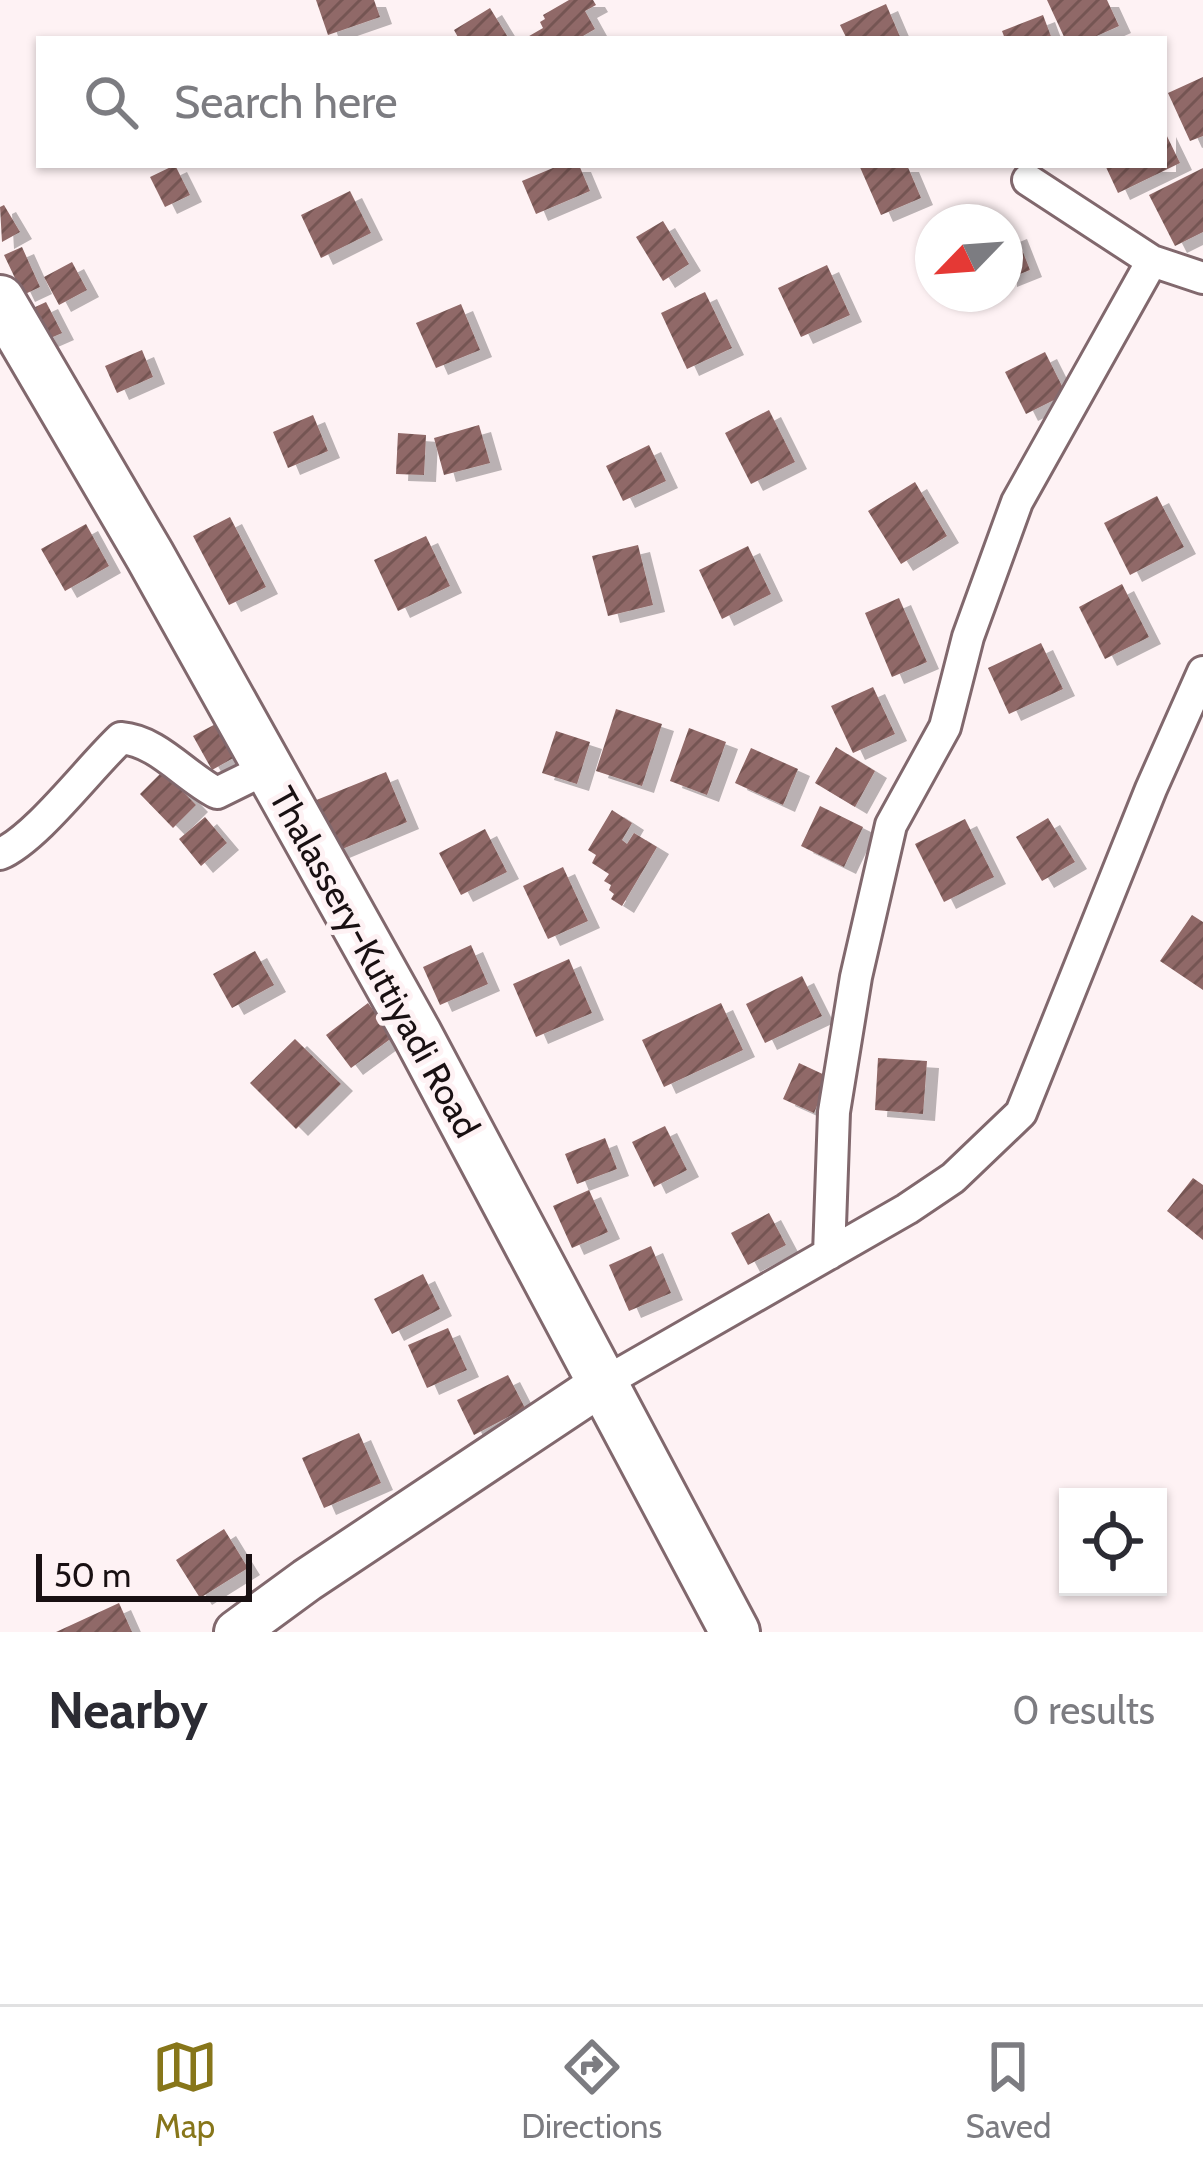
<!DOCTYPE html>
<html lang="en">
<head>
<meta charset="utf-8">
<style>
  body { margin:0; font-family:Cabin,sans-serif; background:#f7f7f7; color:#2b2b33 }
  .controls { position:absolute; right:36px; bottom:36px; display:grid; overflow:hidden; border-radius:0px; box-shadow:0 3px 9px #0004 }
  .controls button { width:108px; height:108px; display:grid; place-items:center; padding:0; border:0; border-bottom:3px solid #e1e1e2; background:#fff; color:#2b2b33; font:60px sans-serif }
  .compass { position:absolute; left:915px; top:204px; width:108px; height:108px; border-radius:50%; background:#fff; box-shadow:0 3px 9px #0004; rotate:245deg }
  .scale { position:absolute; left:36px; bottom:30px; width:216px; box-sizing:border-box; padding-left:12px; border:6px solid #191012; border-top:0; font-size:33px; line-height:42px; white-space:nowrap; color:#191012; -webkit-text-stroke:9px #fef2f4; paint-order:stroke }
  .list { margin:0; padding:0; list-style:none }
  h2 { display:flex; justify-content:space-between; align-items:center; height:156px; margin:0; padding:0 48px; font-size:51px }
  h2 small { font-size:39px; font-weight:400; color:#7c7c81 }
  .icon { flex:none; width:66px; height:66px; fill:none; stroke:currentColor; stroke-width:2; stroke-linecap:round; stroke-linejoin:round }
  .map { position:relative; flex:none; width:1203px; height:1632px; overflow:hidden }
  .search { position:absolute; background:#fff; box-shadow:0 3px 9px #0004; left:36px; right:36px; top:36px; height:132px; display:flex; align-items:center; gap:30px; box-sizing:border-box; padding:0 42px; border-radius:0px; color:#7c7c81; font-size:45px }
  .sheet { height:372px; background:#fff }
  nav { display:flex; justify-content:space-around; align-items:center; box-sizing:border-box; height:168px; border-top:3px solid #e1e1e2; background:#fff; font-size:33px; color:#7c7c81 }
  nav a { display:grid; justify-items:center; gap:6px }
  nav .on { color:#87761a }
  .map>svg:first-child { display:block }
  .building { fill:url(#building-hatch); filter:url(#shadow) }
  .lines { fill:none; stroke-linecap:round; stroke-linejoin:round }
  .minor-casing { stroke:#81686d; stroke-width:36 }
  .secondary-casing { stroke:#81686d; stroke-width:48 }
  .primary-casing { stroke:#81686d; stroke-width:54 }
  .minor { stroke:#fff; stroke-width:30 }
  .secondary { stroke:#fff; stroke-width:42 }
  .primary { stroke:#fff; stroke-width:48 }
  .labels { text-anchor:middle; stroke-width:10; stroke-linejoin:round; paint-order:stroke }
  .street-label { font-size:36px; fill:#191012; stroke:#fef2f4 }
</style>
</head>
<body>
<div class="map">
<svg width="1203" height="1632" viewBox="0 0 1203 1632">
  <defs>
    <pattern id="building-hatch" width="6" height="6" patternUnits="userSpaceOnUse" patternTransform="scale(3)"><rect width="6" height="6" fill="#906967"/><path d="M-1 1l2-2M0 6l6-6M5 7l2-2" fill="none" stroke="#755553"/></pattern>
    <filter id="shadow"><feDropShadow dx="12" dy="7" stdDeviation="0" flood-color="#0004"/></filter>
  </defs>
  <rect width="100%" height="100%" fill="#fef2f4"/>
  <path class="building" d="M 316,0 L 374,0 L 380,17 L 328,35 Z
    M 569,0 L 593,0 L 596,5 L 585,11 L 595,29 L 583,36 L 584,39 L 524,39 L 543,28 L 540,22 L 545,19 L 543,15 Z
    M 1047,0 L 1107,0 L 1119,26 L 1090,39 L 1065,39 Z
    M 886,4 L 901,39 L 847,39 L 840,25 Z
    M 490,8 L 509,39 L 459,39 L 454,30 Z
    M 1043,15 L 1052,39 L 1005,39 L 1002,31 Z
    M 1203,77 L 1203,136 L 1190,141 L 1168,93 Z
    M 1164,130 L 1180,163 L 1118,193 L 1105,165 L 1164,165 Z
    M 175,165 L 190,195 L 165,207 L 150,177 Z
    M 560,165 L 579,165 L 590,191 L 536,214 L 522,181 Z
    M 859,165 L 907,165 L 921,198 L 881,215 Z
    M 1203,168 L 1203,232 L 1175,246 L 1149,195 Z
    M 350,191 L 371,233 L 321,258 L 301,215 Z
    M 4,205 L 20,232 L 2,242 L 0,207 Z
    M 663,221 L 689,264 L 663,281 L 636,237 Z
    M 1015,232 L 1030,270 L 1005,280 L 1005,236 Z
    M 22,247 L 40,287 L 23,295 L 4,255 Z
    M 72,262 L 87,290 L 59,305 L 44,277 Z
    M 827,265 L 850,315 L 801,337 L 778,288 Z
    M 705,292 L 732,348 L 687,369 L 661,313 Z
    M 46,302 L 62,333 L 46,340 L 31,309 Z
    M 461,304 L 480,350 L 436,368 L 416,323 Z
    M 142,350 L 153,377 L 117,393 L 105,366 Z
    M 1045,352 L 1066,394 L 1026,414 L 1005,372 Z
    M 769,410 L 795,462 L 751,484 L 725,433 Z
    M 313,415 L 328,451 L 288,468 L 273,432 Z
    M 479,425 L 490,463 L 444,475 L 434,438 Z
    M 398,433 L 426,435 L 424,475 L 396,474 Z
    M 649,445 L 666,481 L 623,501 L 606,466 Z
    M 915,482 L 947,536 L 901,564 L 868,511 Z
    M 1157,496 L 1184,547 L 1130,575 L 1104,523 Z
    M 230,517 L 266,587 L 229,605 L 193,536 Z
    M 86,524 L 109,566 L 65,591 L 41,549 Z
    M 426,536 L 450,586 L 398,611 L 374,560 Z
    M 638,545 L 653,605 L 608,616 L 592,556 Z
    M 748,546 L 771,594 L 722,619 L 699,570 Z
    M 1122,584 L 1149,637 L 1105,659 L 1079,607 Z
    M 899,598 L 927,662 L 892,677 L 865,613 Z
    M 1041,643 L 1063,689 L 1009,714 L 988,668 Z
    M 873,687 L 895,734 L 853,753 L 831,706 Z
    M 616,709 L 662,724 L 642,786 L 596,771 Z
    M 225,719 L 244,752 L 212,770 L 193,736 Z
    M 689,728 L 726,742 L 707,795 L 670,781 Z
    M 556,731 L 590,742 L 577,784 L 542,773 Z
    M 836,747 L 875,771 L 855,807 L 815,783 Z
    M 751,748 L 798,769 L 783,805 L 735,783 Z
    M 163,771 L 196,805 L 173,828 L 140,794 Z
    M 386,772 L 407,822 L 335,852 L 314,801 Z
    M 820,806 L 863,827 L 844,867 L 801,846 Z
    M 612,810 L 632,823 L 622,840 L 627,844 L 634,833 L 657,847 L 622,906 L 611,899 L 614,894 L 609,890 L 611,885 L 604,881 L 609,874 L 592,863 L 596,855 L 588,850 Z
    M 205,817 L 227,843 L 201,866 L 179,839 Z
    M 1048,818 L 1075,862 L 1042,881 L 1016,837 Z
    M 965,819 L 994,877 L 944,902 L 915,844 Z
    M 485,829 L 507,872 L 461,895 L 439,853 Z
    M 563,867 L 588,921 L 548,939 L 523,886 Z
    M 1192,915 L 1203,922 L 1203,990 L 1160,961 Z
    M 471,945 L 488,984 L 440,1005 L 423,967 Z
    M 255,951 L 274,985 L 232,1008 L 213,974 Z
    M 569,959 L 592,1013 L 536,1037 L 513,984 Z
    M 802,976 L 822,1016 L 765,1043 L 746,1004 Z
    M 368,1003 L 393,1037 L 351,1068 L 326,1035 Z
    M 721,1003 L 743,1050 L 664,1087 L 642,1040 Z
    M 295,1039 L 341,1084 L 296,1129 L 250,1083 Z
    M 878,1058 L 927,1061 L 923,1114 L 875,1110 Z
    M 799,1063 L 829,1077 L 814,1113 L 783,1099 Z
    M 665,1126 L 687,1170 L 654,1187 L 632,1142 Z
    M 605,1138 L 617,1169 L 577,1184 L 565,1154 Z
    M 1193,1178 L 1203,1185 L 1203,1240 L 1167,1211 Z
    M 589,1190 L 608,1232 L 572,1248 L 553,1206 Z
    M 769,1213 L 786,1245 L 748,1265 L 731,1233 Z
    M 651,1246 L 671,1293 L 629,1311 L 609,1265 Z
    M 423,1274 L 440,1309 L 392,1334 L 374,1299 Z
    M 448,1328 L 467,1370 L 427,1388 L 408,1345 Z
    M 508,1375 L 525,1408 L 474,1435 L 457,1400 Z
    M 359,1433 L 381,1483 L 324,1508 L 302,1458 Z
    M 224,1529 L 248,1568 L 200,1598 L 176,1560 Z
    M 119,1603 L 132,1632 L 56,1632 Z"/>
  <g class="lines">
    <defs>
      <path id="minor" d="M 1028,180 L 1152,261 L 1203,278
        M 0,854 C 36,839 89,768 121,738 C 158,741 184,776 217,793 L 268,768
        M 829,1254 L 834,1112 L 856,977 L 891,825 L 945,727 L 968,637 L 1017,502 L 1152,261
        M 600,1385 L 907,1209 L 953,1178 L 1021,1113 L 1151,789 L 1203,672"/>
      <path id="secondary" d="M 236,1632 L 307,1580 L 600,1385"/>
      <path id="primary" d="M 0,300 L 150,556 L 417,1034 L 735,1632"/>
    </defs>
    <use href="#minor" class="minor-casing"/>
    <use href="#secondary" class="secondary-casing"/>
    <use href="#primary" class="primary-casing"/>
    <use href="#minor" class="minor"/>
    <use href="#secondary" class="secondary"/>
    <use href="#primary" class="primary"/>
  </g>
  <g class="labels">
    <g class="street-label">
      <text transform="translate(375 962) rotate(61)" y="13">Thalassery-Kuttiyadi Road</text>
    </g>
  </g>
</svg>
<div class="controls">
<button><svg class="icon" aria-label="locate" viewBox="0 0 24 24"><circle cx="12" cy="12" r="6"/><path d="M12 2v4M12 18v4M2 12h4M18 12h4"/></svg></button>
</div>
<svg class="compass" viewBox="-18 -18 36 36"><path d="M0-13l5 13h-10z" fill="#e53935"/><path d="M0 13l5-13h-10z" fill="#7c7c81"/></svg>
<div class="scale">50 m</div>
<div class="search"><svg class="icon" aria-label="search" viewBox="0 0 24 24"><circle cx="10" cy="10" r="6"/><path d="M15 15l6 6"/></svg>Search here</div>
</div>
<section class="sheet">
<h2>Nearby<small>0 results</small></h2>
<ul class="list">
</ul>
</section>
<nav>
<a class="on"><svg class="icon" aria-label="map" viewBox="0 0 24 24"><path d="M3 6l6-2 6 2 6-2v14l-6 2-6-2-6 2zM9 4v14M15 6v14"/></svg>Map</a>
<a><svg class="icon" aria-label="directions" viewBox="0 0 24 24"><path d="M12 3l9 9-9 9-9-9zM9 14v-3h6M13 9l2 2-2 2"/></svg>Directions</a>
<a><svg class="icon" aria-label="saved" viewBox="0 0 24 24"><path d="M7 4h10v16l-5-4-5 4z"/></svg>Saved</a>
</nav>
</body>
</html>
